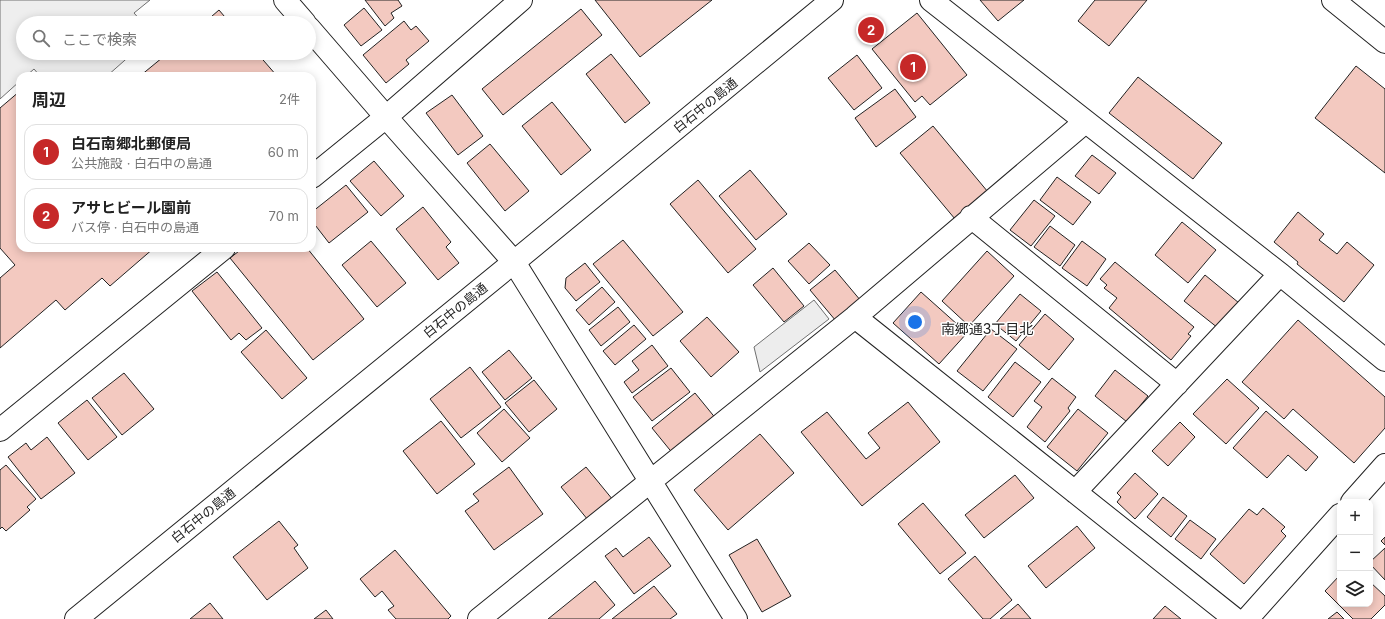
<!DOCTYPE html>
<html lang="ja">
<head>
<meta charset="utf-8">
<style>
  body { margin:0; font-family:Inter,"Noto Sans JP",sans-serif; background:#f6f6f6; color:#222 }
  .controls { position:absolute; right:12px; bottom:12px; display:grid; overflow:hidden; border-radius:8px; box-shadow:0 2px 10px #0003 }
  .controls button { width:36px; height:36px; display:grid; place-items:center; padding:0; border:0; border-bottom:1px solid #e0e0e0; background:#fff; color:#222; font:20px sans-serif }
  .you { position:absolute; left:915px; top:322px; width:14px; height:14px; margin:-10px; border:3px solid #fff; border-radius:50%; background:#1a73e8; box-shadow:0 0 0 6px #1a73e833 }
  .badge { display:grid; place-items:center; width:26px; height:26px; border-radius:50%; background:#c62828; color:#fff; font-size:13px; font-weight:700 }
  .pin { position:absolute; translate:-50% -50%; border:2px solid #fff; box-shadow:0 1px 4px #0006 }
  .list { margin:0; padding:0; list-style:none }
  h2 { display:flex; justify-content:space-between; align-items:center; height:52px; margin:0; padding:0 16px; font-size:17px }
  h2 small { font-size:13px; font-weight:400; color:#767676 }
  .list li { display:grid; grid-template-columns:26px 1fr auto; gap:12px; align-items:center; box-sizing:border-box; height:56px; margin:0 8px 8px; padding:0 8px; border:1px solid #e0e0e0; border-radius:12px }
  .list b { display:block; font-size:15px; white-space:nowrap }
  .list p { margin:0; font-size:13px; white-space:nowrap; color:#767676 }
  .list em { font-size:13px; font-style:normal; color:#767676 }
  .icon { flex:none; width:22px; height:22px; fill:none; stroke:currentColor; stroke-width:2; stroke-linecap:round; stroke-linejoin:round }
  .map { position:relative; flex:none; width:1385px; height:619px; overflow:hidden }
  .search { position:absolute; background:#fff; box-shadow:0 2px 10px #0003; left:16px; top:16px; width:300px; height:44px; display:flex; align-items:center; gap:10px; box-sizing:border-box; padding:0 14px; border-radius:22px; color:#767676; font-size:15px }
  .panel { position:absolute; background:#fff; box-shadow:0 2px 10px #0003; left:16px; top:72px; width:300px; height:180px; border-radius:12px }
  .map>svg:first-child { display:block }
  .pitch { fill:#eee; stroke:#6f6f6f }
  .parking { fill:#ededed; stroke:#6f6f6f }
  .building { fill:#f3c9c0; stroke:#222 }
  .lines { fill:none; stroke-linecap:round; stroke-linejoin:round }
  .street-casing { stroke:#222; stroke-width:24 }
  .secondary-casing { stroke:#222; stroke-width:24 }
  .primary-casing { stroke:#222; stroke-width:24 }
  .street { stroke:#fff; stroke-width:22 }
  .secondary { stroke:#fff; stroke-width:22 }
  .primary { stroke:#fff; stroke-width:22 }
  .labels { text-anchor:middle; stroke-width:3; stroke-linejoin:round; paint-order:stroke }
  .street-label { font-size:13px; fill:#222; stroke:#fff }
  .neighbourhood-label { font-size:14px; fill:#222; stroke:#fff }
</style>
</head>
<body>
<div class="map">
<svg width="1385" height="619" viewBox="0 0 1385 619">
  <rect width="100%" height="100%" fill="#fff"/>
  <path class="pitch" d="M 0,0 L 150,0 L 134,13 L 143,23 L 23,23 L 23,53 L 133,53 L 107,76 L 40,76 L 34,69 L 26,76 L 20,76 L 20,81 L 0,99 Z"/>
  <path class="parking" d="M 814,300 L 829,319 L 760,372 L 754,347 Z"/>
  <path class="building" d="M 365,0 L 398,0 L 402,6 L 391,13 L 394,18 L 385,26 Z
    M 595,0 L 712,0 L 640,57 Z
    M 980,0 L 1024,0 L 998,21 Z
    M 1095,0 L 1147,0 L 1109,46 L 1078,21 Z
    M 364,8 L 382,30 L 361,46 L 344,25 Z
    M 581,9 L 602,35 L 503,115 L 482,89 Z
    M 219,10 L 230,23 L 204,23 Z
    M 917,13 L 967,75 L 930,105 L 922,96 L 915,102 L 872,49 Z
    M 404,21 L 411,30 L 416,26 L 429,41 L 406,60 L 409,64 L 386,83 L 363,55 Z
    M 168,53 L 257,53 L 277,76 L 140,76 Z
    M 611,54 L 650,103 L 625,123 L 586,74 Z
    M 857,55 L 882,88 L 854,110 L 828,78 Z
    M 1356,66 L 1385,89 L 1385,173 L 1315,118 Z
    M 1138,77 L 1222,143 L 1193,179 L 1109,113 Z
    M 895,89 L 916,117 L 876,147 L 855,118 Z
    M 20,91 L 20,248 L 154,248 L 110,286 L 102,278 L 65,310 L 56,300 L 0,348 L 0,278 L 15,265 L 0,248 L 0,108 Z
    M 452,95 L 483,136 L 458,155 L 426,113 Z
    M 552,102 L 591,150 L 561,175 L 522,126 Z
    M 933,126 L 988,192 L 955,219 L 900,153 Z
    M 490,144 L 529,191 L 505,211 L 467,163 Z
    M 1092,155 L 1116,173 L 1099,194 L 1075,176 Z
    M 374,161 L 404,196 L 381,216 L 350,181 Z
    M 750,170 L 787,214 L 756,240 L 719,196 Z
    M 1057,177 L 1091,202 L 1073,225 L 1040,200 Z
    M 698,180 L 756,249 L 728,273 L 670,204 Z
    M 346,185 L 368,212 L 329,243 L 312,221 L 312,212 Z
    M 1034,200 L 1055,216 L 1031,246 L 1010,230 Z
    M 423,207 L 451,242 L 446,247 L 459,263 L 438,280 L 396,229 Z
    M 1298,212 L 1324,234 L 1319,240 L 1337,254 L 1347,242 L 1374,265 L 1344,302 L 1297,264 L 1298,262 L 1274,242 Z
    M 1182,222 L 1216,250 L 1188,283 L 1155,255 Z
    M 1050,226 L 1075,245 L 1060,266 L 1034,247 Z
    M 623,240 L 683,312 L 653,336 L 593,264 Z
    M 371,241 L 406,283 L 377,307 L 342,265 Z
    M 1082,241 L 1106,259 L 1087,286 L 1062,268 Z
    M 809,243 L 830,265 L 809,284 L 788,261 Z
    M 243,248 L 307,248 L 364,319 L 313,360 L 230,258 Z
    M 987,251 L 1014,276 L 969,326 L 942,301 Z
    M 1115,262 L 1194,327 L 1188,334 L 1191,336 L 1171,360 L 1109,308 L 1117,298 L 1104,288 L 1107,285 L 1100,279 Z
    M 585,263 L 600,282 L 576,301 L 565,288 L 566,278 Z
    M 773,268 L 804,306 L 784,322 L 753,285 Z
    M 835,270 L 861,301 L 836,321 L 810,290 Z
    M 217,272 L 262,328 L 246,340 L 239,333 L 231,340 L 192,291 Z
    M 1205,275 L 1239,303 L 1218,328 L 1184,301 Z
    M 602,287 L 615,302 L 589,325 L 576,310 Z
    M 921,292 L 967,333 L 939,364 L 893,323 Z
    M 1020,294 L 1041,311 L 1016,341 L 995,324 Z
    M 618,307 L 630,322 L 601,346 L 589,330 Z
    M 1045,314 L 1074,339 L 1049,370 L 1019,345 Z
    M 707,317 L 739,352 L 711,377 L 680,341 Z
    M 1298,320 L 1385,397 L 1385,428 L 1354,463 L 1293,409 L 1284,419 L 1242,382 Z
    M 634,325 L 646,339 L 615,365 L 603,351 Z
    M 991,329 L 1017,349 L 983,391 L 957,371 Z
    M 266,330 L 307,378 L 282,399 L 241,352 Z
    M 652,345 L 668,366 L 632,393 L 624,382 L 639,370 L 632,361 Z
    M 509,350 L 532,378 L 505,400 L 482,372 Z
    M 1015,362 L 1041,382 L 1013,417 L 988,397 Z
    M 470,367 L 501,407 L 461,438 L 430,399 Z
    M 671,368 L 690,392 L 652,421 L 633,397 Z
    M 1115,370 L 1148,396 L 1127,422 L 1095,396 Z
    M 124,373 L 154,409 L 122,435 L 92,398 Z
    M 1052,378 L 1076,397 L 1068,408 L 1070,411 L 1045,442 L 1027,427 L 1042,407 L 1034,401 Z
    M 1227,379 L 1259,408 L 1226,444 L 1193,414 Z
    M 534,380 L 557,409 L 529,432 L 505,403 Z
    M 695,393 L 717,420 L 674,455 L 652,428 Z
    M 87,400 L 117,437 L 88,460 L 58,423 Z
    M 908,402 L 940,442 L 862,506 L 801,432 L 827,412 L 866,459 L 880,448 L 868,433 Z
    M 504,409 L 530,438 L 502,462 L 477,433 Z
    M 1078,409 L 1108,433 L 1077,471 L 1047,447 Z
    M 1266,411 L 1318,457 L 1306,471 L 1288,455 L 1267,478 L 1233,448 Z
    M 441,421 L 475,464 L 437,494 L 403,451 Z
    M 1180,422 L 1195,437 L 1168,466 L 1152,451 Z
    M 760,434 L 794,473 L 728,530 L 694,490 Z
    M 47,437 L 75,473 L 41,499 L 8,457 L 26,443 L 31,450 Z
    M 6,465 L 36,499 L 27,507 L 30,510 L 6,531 L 2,527 L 0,529 L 0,470 Z
    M 509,467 L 543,514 L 494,550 L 465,511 L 479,501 L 473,494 Z
    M 586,467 L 613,500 L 588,520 L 561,487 Z
    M 1135,473 L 1158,494 L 1135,519 L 1117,502 L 1121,497 L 1117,493 Z
    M 1015,475 L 1034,498 L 984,538 L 965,515 Z
    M 1163,497 L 1187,516 L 1171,537 L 1147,517 Z
    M 923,503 L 966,553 L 940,574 L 898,524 Z
    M 1263,508 L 1285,527 L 1281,531 L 1286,536 L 1244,584 L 1210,554 L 1249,509 L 1257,515 Z
    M 1190,520 L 1216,539 L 1201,559 L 1175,539 Z
    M 279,521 L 298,545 L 294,548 L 308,568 L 267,600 L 233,557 Z
    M 1077,526 L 1095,548 L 1046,588 L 1028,566 Z
    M 649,537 L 671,566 L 634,594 L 605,556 L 616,548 L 623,557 Z
    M 1385,537 L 1385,545 L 1381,541 Z
    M 757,539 L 791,596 L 762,612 L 729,555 Z
    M 1385,548 L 1385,580 L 1370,564 L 1370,562 Z
    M 395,550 L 451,616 L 448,619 L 396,619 L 388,610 L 394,606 L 382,591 L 375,597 L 360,579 Z
    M 975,556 L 1012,600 L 990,619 L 983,619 L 948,579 Z
    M 1340,575 L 1340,604 L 1370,604 L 1370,582 L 1385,596 L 1385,605 L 1371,619 L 1353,619 L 1325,591 Z
    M 595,581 L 615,605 L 599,619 L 548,619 Z
    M 654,586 L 677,614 L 670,619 L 612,619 Z
    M 210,603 L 223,619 L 190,619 Z
    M 1018,604 L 1031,619 L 1000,619 Z
    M 1165,606 L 1181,619 L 1153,619 Z
    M 326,610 L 333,619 L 314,619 Z
    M 1337,612 L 1344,619 L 1328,619 Z"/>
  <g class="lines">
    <defs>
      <path id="street" d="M 285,0 L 305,23
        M 931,0 L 1280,274 L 1385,360
        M 309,28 L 386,117 L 514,262 L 736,619
        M 312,177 L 386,117 L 521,0
        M 971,217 L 1177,384
        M 855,317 L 1235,619
        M 0,430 L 224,248
        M 1075,492 L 1280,274
        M 479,619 L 855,317 L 1085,122"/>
      <path id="secondary" d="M 1352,502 L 1385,465
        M 76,619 L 514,262 L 832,0
        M 1247,619 L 1340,515"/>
      <path id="primary" d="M 1333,0 L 1385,42"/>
    </defs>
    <use href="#street" class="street-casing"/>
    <use href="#secondary" class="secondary-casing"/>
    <use href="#primary" class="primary-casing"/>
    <use href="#street" class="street"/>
    <use href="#secondary" class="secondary"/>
    <use href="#primary" class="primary"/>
  </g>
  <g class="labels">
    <g class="street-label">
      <text transform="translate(705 105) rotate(-39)" y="5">白石中の島通</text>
      <text transform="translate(455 310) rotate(-39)" y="5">白石中の島通</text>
      <text transform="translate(203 515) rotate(-39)" y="5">白石中の島通</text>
    </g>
    <g class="neighbourhood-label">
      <text x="987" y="334">南郷通3丁目北</text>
    </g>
  </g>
</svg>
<div class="controls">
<button>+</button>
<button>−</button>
<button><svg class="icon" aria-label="layers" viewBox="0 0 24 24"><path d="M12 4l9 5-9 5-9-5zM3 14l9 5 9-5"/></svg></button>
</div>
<div class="you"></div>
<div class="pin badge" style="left:913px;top:67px">1</div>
<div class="pin badge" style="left:871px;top:30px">2</div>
<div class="search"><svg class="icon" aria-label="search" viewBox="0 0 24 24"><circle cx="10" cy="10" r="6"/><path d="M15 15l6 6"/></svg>ここで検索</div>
<section class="panel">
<h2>周辺<small>2件</small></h2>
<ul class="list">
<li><span class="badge">1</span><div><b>白石南郷北郵便局</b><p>公共施設 · 白石中の島通</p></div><em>60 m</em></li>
<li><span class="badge">2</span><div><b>アサヒビール園前</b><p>バス停 · 白石中の島通</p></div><em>70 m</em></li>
</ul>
</section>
</div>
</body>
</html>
